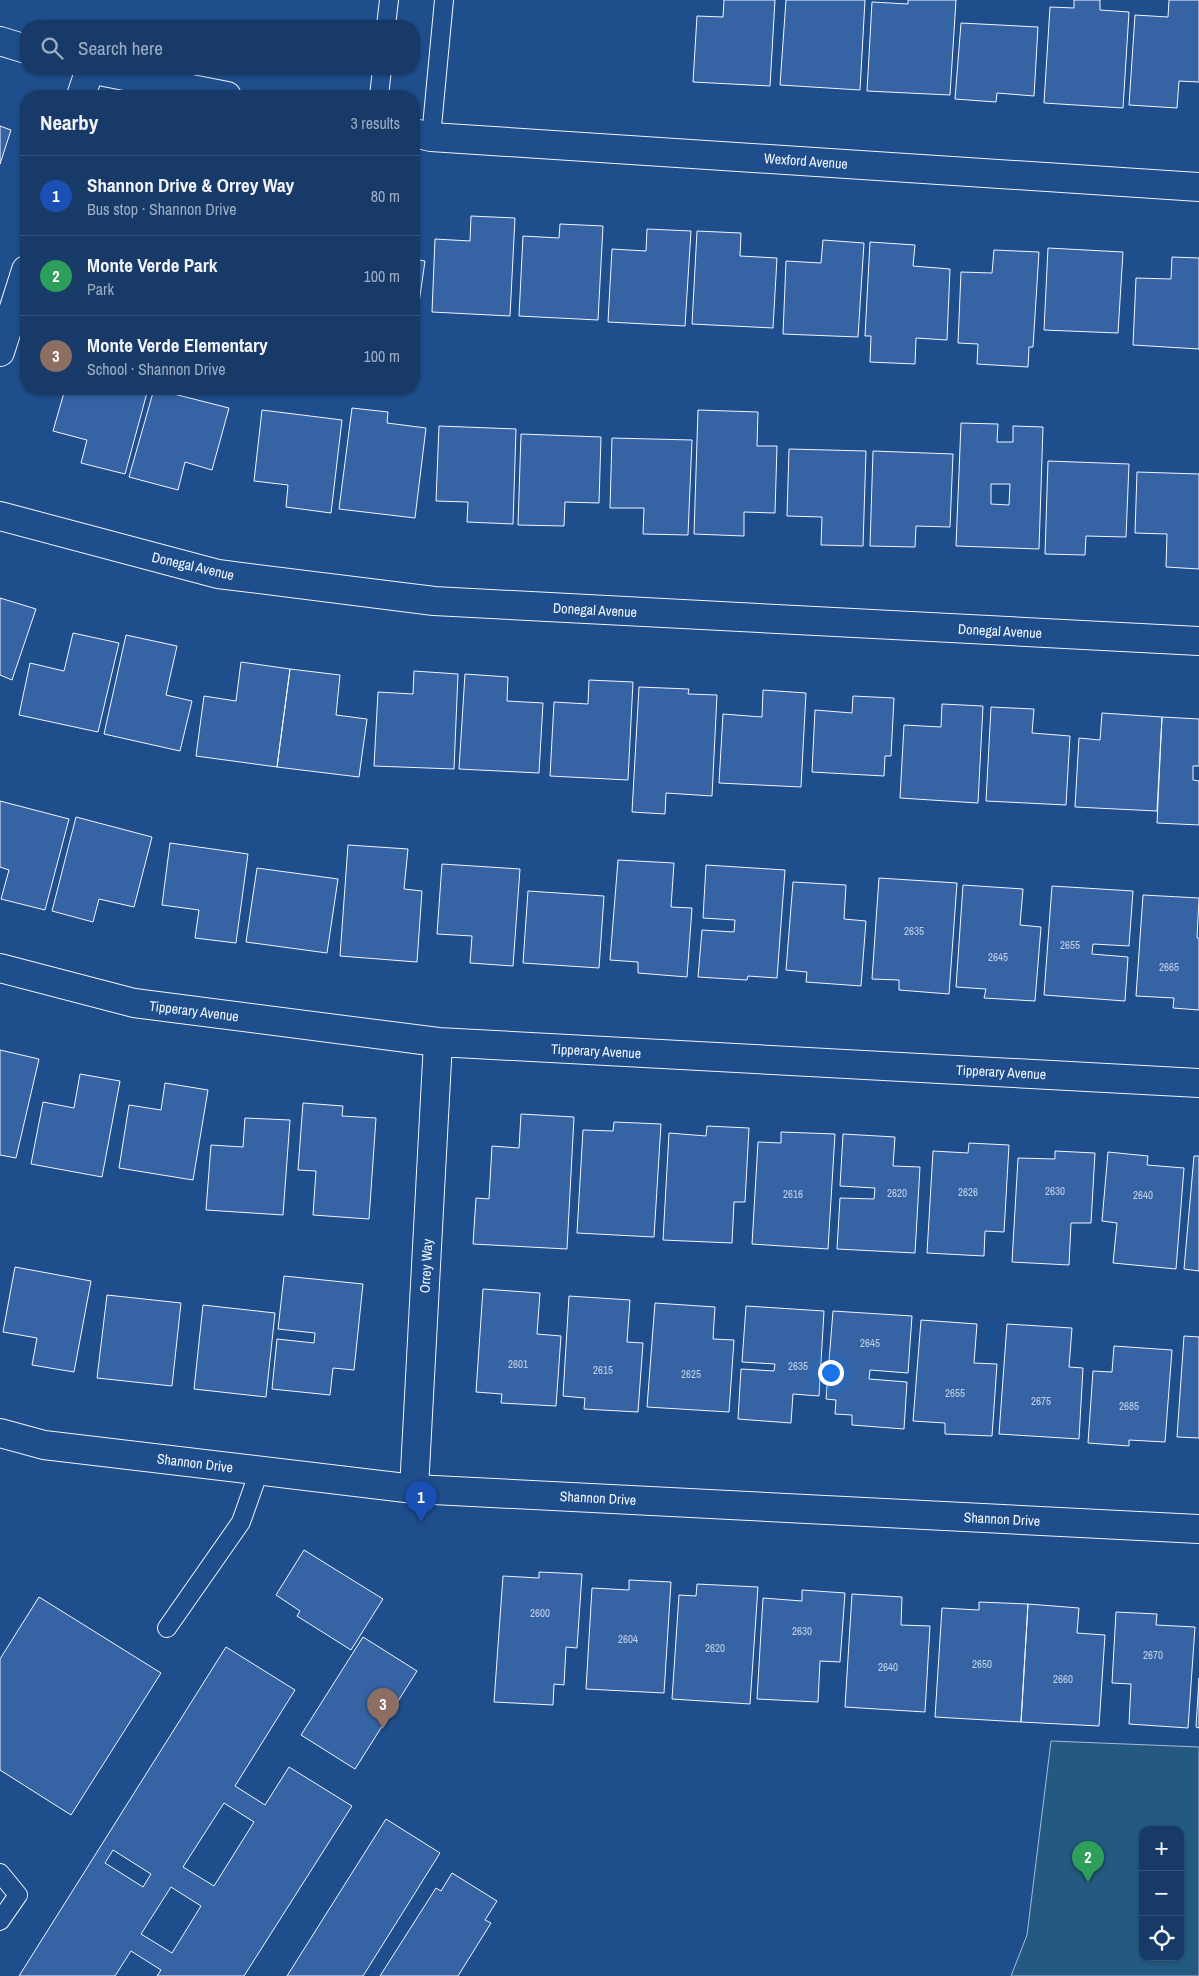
<!DOCTYPE html>
<html lang="en">
<head>
<meta charset="utf-8">
<style>
  body { margin:0; font-family:"Archivo Narrow",sans-serif; background:#244571; color:#f1f3f6 }
  .controls { position:absolute; right:15px; bottom:15px; display:grid; overflow:hidden; border-radius:10px; box-shadow:0 1px 4px #0004 }
  .controls button { width:45px; height:45px; display:grid; place-items:center; padding:0; border:0; border-bottom:1px solid #36547d; background:#173a69; color:#f1f3f6; font:25px sans-serif }
  .you { position:absolute; left:830px; top:1372px; width:18px; height:18px; margin:-12px; border:4px solid #fff; border-radius:50%; background:#1a73e8; box-shadow:0 0 0 8px #1a73e833 }
  .badge { display:grid; place-items:center; width:32px; height:32px; border-radius:50%; background:#d6ab8b; color:#fff; font-size:16px; font-weight:700 }
  .pin { position:absolute; translate:-50% -41px; filter:drop-shadow(0 1px 2px #0008) }
  .pin::after { content:''; position:absolute; top:26px; width:18px; height:15px; background:inherit; clip-path:polygon(0 0,100% 0,50% 100%) }
  .list { margin:0; padding:0; list-style:none }
  h2 { display:flex; justify-content:space-between; align-items:center; height:65px; margin:0; padding:0 20px; font-size:21px }
  h2 small { font-size:16px; font-weight:400; color:#9eadc0 }
  .list li { display:grid; grid-template-columns:32px 1fr auto; gap:15px; align-items:center; box-sizing:border-box; height:80px; padding:0 20px; border-top:1px solid #36547d }
  .list b { display:block; font-size:19px; white-space:nowrap }
  .list p { margin:0; font-size:16px; white-space:nowrap; color:#9eadc0 }
  .list em { font-size:16px; font-style:normal; color:#9eadc0 }
  .icon { flex:none; width:28px; height:28px; fill:none; stroke:currentColor; stroke-width:2; stroke-linecap:round; stroke-linejoin:round }
  .map { position:relative; flex:none; width:1199px; height:1976px; overflow:hidden }
  .search { position:absolute; background:#173a69; box-shadow:0 1px 4px #0004; left:20px; top:20px; width:400px; height:55px; display:flex; align-items:center; gap:12px; box-sizing:border-box; padding:0 18px; border-radius:20px; color:#9eadc0; font-size:19px }
  .panel { position:absolute; background:#173a69; box-shadow:0 1px 4px #0004; left:20px; top:90px; width:400px; height:305px; border-radius:20px }
  .map>svg:first-child { display:block }
  .green { fill:#245a82; stroke:#a8bbd7; fill-rule:evenodd }
  .building { fill:#3563a3; stroke:#f2f6ff; fill-rule:evenodd }
  .lines { fill:none; stroke-linecap:round; stroke-linejoin:round }
  .service-casing { stroke:#f2f6ff; stroke-width:20 }
  .minor-casing { stroke:#f2f6ff; stroke-width:30 }
  .service { stroke:#1f4e8c; stroke-width:18 }
  .minor { stroke:#1f4e8c; stroke-width:28 }
  .labels { text-anchor:middle; stroke-width:4; stroke-linejoin:round; paint-order:stroke }
  .number-label { font-size:11px; fill:#c3d1e8 }
  .street-label { font-size:14px; fill:#f2f6ff; stroke:#1f4e8c }
</style>
</head>
<body>
<div class="map">
<svg width="1199" height="1976" viewBox="0 0 1199 1976">
  <rect width="100%" height="100%" fill="#1f4e8c"/>
  <path class="green" d="M 1051,1741 L 1199,1747 L 1199,1976 L 1011,1976 L 1027,1935 ZM 1143,1830 L 1180,1830 L 1180,1957 L 1143,1957 Z"/>
  <path class="building" d="M 724,0 L 775,0 L 770,86 L 693,82 L 697,16 L 723,17 Z
    M 786,0 L 865,0 L 860,90 L 780,85 Z
    M 908,0 L 956,0 L 950,95 L 867,91 L 872,2 L 908,4 Z
    M 1074,0 L 1100,0 L 1100,10 L 1129,12 L 1123,108 L 1044,103 L 1050,7 L 1074,8 Z
    M 1169,0 L 1199,0 L 1199,82 L 1179,81 L 1177,108 L 1129,105 L 1135,15 L 1168,17 Z
    M 961,23 L 1038,27 L 1034,96 L 997,93 L 996,102 L 955,99 Z
    M 0,126 L 11,130 L 0,164 Z
    M 471,216 L 515,218 L 510,316 L 432,312 L 435,239 L 470,241 Z
    M 560,224 L 603,226 L 598,320 L 519,316 L 523,236 L 559,238 Z
    M 647,229 L 691,231 L 685,326 L 608,322 L 612,249 L 646,251 Z
    M 697,231 L 741,233 L 740,256 L 777,258 L 773,328 L 692,324 Z
    M 823,240 L 864,243 L 858,337 L 783,334 L 786,261 L 821,263 Z
    M 870,242 L 915,245 L 913,266 L 950,269 L 947,340 L 916,338 L 915,364 L 870,362 L 871,336 L 865,336 Z
    M 1048,248 L 1123,252 L 1118,333 L 1044,330 Z
    M 994,250 L 1039,252 L 1033,347 L 1029,347 L 1028,367 L 977,364 L 978,344 L 958,343 L 961,272 L 992,273 Z
    M 1172,257 L 1199,258 L 1199,349 L 1133,345 L 1136,278 L 1171,279 Z
    M 414,259 L 425,261 L 417,317 L 414,317 Z
    M 65,389 L 148,389 L 125,474 L 81,463 L 87,440 L 53,431 Z
    M 154,389 L 229,408 L 212,470 L 185,462 L 178,490 L 129,477 Z
    M 352,408 L 388,412 L 387,423 L 426,428 L 415,518 L 339,509 Z
    M 262,410 L 342,420 L 331,513 L 286,507 L 288,485 L 254,481 Z
    M 698,410 L 758,412 L 757,446 L 777,446 L 775,513 L 744,512 L 744,536 L 694,534 Z
    M 961,423 L 998,424 L 997,442 L 1013,442 L 1013,426 L 1043,427 L 1039,549 L 956,546 ZM 991,484 L 1010,484 L 1009,505 L 991,504 Z
    M 439,426 L 516,429 L 513,524 L 467,522 L 468,502 L 436,501 Z
    M 521,434 L 601,437 L 599,503 L 565,502 L 564,526 L 518,525 Z
    M 612,438 L 692,440 L 688,535 L 643,534 L 644,508 L 610,508 Z
    M 789,449 L 866,451 L 863,546 L 821,545 L 822,517 L 787,516 Z
    M 873,451 L 953,454 L 950,527 L 916,526 L 915,547 L 870,546 Z
    M 1048,461 L 1129,464 L 1126,537 L 1086,536 L 1085,555 L 1045,554 Z
    M 1137,472 L 1199,474 L 1199,569 L 1166,567 L 1167,534 L 1135,533 Z
    M 0,598 L 36,609 L 12,680 L 0,675 Z
    M 73,633 L 119,643 L 98,732 L 19,715 L 30,663 L 64,671 Z
    M 126,635 L 177,646 L 166,695 L 192,701 L 180,751 L 104,734 Z
    M 241,662 L 290,669 L 277,767 L 196,756 L 204,696 L 236,701 Z
    M 290,669 L 340,675 L 336,715 L 367,719 L 359,777 L 277,767 Z
    M 414,671 L 458,674 L 454,769 L 374,766 L 378,692 L 413,694 Z
    M 465,674 L 508,677 L 507,701 L 543,703 L 539,773 L 459,769 Z
    M 589,680 L 633,682 L 628,780 L 550,776 L 554,702 L 588,704 Z
    M 639,687 L 689,689 L 688,694 L 717,695 L 712,796 L 666,793 L 665,814 L 632,812 Z
    M 763,690 L 806,693 L 801,787 L 719,783 L 723,714 L 762,717 Z
    M 853,696 L 894,698 L 891,756 L 885,756 L 884,776 L 812,772 L 815,710 L 852,713 Z
    M 942,704 L 983,706 L 978,803 L 900,798 L 904,725 L 941,727 Z
    M 991,707 L 1034,709 L 1032,733 L 1070,736 L 1066,805 L 986,801 Z
    M 1102,713 L 1162,717 L 1157,811 L 1075,807 L 1079,738 L 1100,740 Z
    M 1162,717 L 1199,719 L 1199,766 L 1193,766 L 1193,780 L 1199,781 L 1199,825 L 1157,823 Z
    M 0,801 L 69,819 L 45,910 L 1,899 L 9,870 L 0,867 Z
    M 76,817 L 152,837 L 134,907 L 99,899 L 93,922 L 52,911 Z
    M 170,843 L 248,854 L 236,943 L 195,938 L 199,910 L 162,905 Z
    M 348,845 L 408,849 L 404,889 L 422,891 L 417,962 L 340,956 Z
    M 618,860 L 674,863 L 671,907 L 692,908 L 687,977 L 638,973 L 638,962 L 610,960 Z
    M 442,864 L 520,869 L 513,966 L 470,963 L 472,936 L 437,934 Z
    M 706,865 L 785,870 L 777,978 L 748,976 L 747,980 L 698,977 L 702,930 L 734,932 L 735,920 L 703,918 Z
    M 257,868 L 338,879 L 327,953 L 246,942 Z
    M 879,878 L 957,883 L 949,994 L 899,990 L 899,980 L 872,979 Z
    M 793,882 L 846,885 L 844,919 L 866,921 L 861,986 L 806,982 L 807,972 L 786,970 Z
    M 963,885 L 1023,889 L 1020,925 L 1041,927 L 1035,1001 L 984,998 L 986,989 L 956,987 Z
    M 1052,886 L 1133,891 L 1129,946 L 1093,944 L 1092,954 L 1128,957 L 1125,1001 L 1044,995 Z
    M 528,891 L 604,896 L 599,968 L 523,963 Z
    M 1143,895 L 1199,898 L 1197,938 L 1199,938 L 1199,1010 L 1173,1008 L 1174,998 L 1136,996 Z
    M 0,1050 L 39,1059 L 16,1158 L 0,1155 Z
    M 80,1074 L 120,1081 L 102,1177 L 31,1164 L 43,1102 L 74,1108 Z
    M 165,1083 L 208,1090 L 193,1180 L 119,1168 L 129,1105 L 161,1110 Z
    M 303,1103 L 343,1106 L 342,1116 L 376,1118 L 369,1219 L 313,1215 L 316,1171 L 298,1170 Z
    M 521,1114 L 574,1117 L 567,1249 L 473,1244 L 476,1198 L 489,1199 L 492,1146 L 519,1148 Z
    M 245,1118 L 290,1120 L 283,1215 L 206,1210 L 211,1145 L 243,1147 Z
    M 614,1122 L 661,1124 L 654,1237 L 577,1233 L 583,1130 L 613,1131 Z
    M 707,1126 L 749,1128 L 745,1202 L 734,1202 L 732,1243 L 663,1240 L 669,1133 L 706,1136 Z
    M 781,1132 L 835,1134 L 828,1249 L 752,1244 L 758,1142 L 781,1143 Z
    M 843,1134 L 895,1137 L 893,1166 L 920,1167 L 915,1253 L 837,1249 L 840,1198 L 874,1199 L 875,1188 L 840,1186 Z
    M 969,1143 L 1009,1145 L 1004,1232 L 985,1231 L 984,1256 L 927,1253 L 933,1151 L 968,1153 Z
    M 1055,1151 L 1095,1153 L 1091,1223 L 1071,1223 L 1069,1265 L 1012,1262 L 1018,1158 L 1055,1159 Z
    M 1108,1152 L 1148,1156 L 1147,1165 L 1184,1168 L 1176,1269 L 1113,1263 L 1117,1223 L 1102,1221 Z
    M 1194,1156 L 1199,1156 L 1199,1271 L 1184,1269 Z
    M 15,1267 L 91,1281 L 74,1372 L 32,1365 L 37,1338 L 3,1332 Z
    M 284,1276 L 363,1284 L 354,1370 L 333,1368 L 330,1395 L 272,1389 L 277,1339 L 314,1343 L 315,1333 L 278,1329 Z
    M 483,1289 L 540,1293 L 537,1334 L 561,1336 L 556,1406 L 501,1403 L 502,1394 L 476,1392 Z
    M 107,1295 L 181,1303 L 172,1386 L 97,1378 Z
    M 569,1296 L 630,1300 L 627,1342 L 643,1343 L 638,1412 L 584,1409 L 585,1398 L 563,1396 Z
    M 655,1303 L 715,1307 L 713,1339 L 734,1340 L 729,1412 L 647,1407 Z
    M 203,1305 L 275,1313 L 266,1397 L 194,1389 Z
    M 746,1306 L 824,1311 L 819,1396 L 793,1394 L 791,1423 L 738,1419 L 741,1369 L 774,1371 L 775,1364 L 742,1362 Z
    M 833,1311 L 912,1316 L 908,1373 L 870,1370 L 869,1379 L 907,1382 L 904,1429 L 852,1425 L 852,1415 L 835,1414 L 836,1400 L 826,1399 Z
    M 921,1320 L 977,1324 L 974,1363 L 997,1364 L 992,1436 L 945,1434 L 945,1423 L 913,1421 Z
    M 1007,1324 L 1072,1328 L 1069,1367 L 1083,1368 L 1079,1439 L 999,1434 Z
    M 1184,1336 L 1199,1337 L 1199,1438 L 1177,1437 Z
    M 1114,1346 L 1172,1350 L 1165,1442 L 1129,1440 L 1129,1446 L 1088,1443 L 1093,1371 L 1112,1372 Z
    M 304,1550 L 383,1599 L 351,1650 L 297,1616 L 300,1611 L 276,1595 Z
    M 539,1572 L 582,1574 L 577,1648 L 566,1647 L 564,1685 L 554,1684 L 553,1705 L 494,1702 L 503,1576 L 539,1578 Z
    M 629,1580 L 671,1582 L 664,1693 L 586,1689 L 592,1588 L 629,1590 Z
    M 697,1584 L 758,1587 L 750,1704 L 672,1699 L 679,1595 L 696,1596 Z
    M 802,1590 L 845,1593 L 840,1662 L 820,1661 L 818,1702 L 757,1699 L 763,1598 L 802,1601 Z
    M 852,1594 L 902,1597 L 901,1625 L 930,1626 L 925,1712 L 845,1707 Z
    M 39,1597 L 161,1673 L 71,1815 L 0,1770 L 0,1659 Z
    M 979,1602 L 1028,1604 L 1021,1722 L 935,1717 L 942,1608 L 979,1610 Z
    M 1028,1604 L 1079,1608 L 1077,1633 L 1105,1635 L 1099,1726 L 1021,1722 Z
    M 1116,1612 L 1157,1614 L 1156,1625 L 1195,1627 L 1188,1728 L 1129,1724 L 1131,1684 L 1112,1683 Z
    M 363,1637 L 417,1671 L 355,1769 L 301,1735 Z
    M 226,1647 L 295,1690 L 235,1786 L 265,1805 L 289,1767 L 352,1806 L 244,1976 L 157,1976 L 161,1970 L 131,1951 L 115,1976 L 19,1976 ZM 224,1803 L 254,1822 L 214,1886 L 183,1867 ZM 113,1850 L 151,1874 L 143,1887 L 105,1863 ZM 171,1887 L 201,1906 L 172,1953 L 141,1934 Z
    M 1199,1678 L 1199,1728 L 1196,1727 Z
    M 386,1819 L 440,1853 L 363,1976 L 287,1976 Z
    M 452,1873 L 497,1901 L 485,1920 L 491,1923 L 458,1976 L 380,1976 L 436,1888 L 441,1891 Z"/>
  <g class="lines">
    <defs>
      <path id="service" d="M 386,26 L 389,0
        M 379,96 L 382,69
        M 431,137 L 444,0
        M 167,1628 L 241,1522 L 259,1471
        M 0,1873 L 18,1895 L 0,1921"/>
      <path id="minor" d="M 0,41 L 26,49
        M 89,69 L 227,96
        M 81,96 L 90,69
        M 414,133 L 431,137 L 1199,187
        M 0,352 L 26,270
        M 0,516 L 218,574 L 434,601 L 1199,641
        M 0,968 L 134,1003 L 438,1042 L 1199,1083
        M 0,1433 L 44,1445 L 414,1489 L 1199,1529
        M 414,1489 L 438,1042"/>
    </defs>
    <use href="#service" class="service-casing"/>
    <use href="#minor" class="minor-casing"/>
    <use href="#service" class="service"/>
    <use href="#minor" class="minor"/>
  </g>
  <g class="labels">
    <g class="number-label">
      <text x="914" y="935">2635</text>
      <text x="1070" y="949">2655</text>
      <text x="998" y="961">2645</text>
      <text x="1169" y="971">2665</text>
      <text x="1055" y="1195">2630</text>
      <text x="968" y="1196">2626</text>
      <text x="897" y="1197">2620</text>
      <text x="793" y="1198">2616</text>
      <text x="1143" y="1199">2640</text>
      <text x="870" y="1347">2645</text>
      <text x="518" y="1368">2601</text>
      <text x="798" y="1370">2635</text>
      <text x="603" y="1374">2615</text>
      <text x="691" y="1378">2625</text>
      <text x="955" y="1397">2655</text>
      <text x="1041" y="1405">2675</text>
      <text x="1129" y="1410">2685</text>
      <text x="540" y="1617">2600</text>
      <text x="802" y="1635">2630</text>
      <text x="628" y="1643">2604</text>
      <text x="715" y="1652">2620</text>
      <text x="1153" y="1659">2670</text>
      <text x="982" y="1668">2650</text>
      <text x="888" y="1671">2640</text>
      <text x="1063" y="1683">2660</text>
    </g>
    <g class="street-label">
      <text transform="translate(806 161) rotate(4)" y="5">Wexford Avenue</text>
      <text transform="translate(193 566) rotate(13)" y="5">Donegal Avenue</text>
      <text transform="translate(595 610) rotate(3)" y="5">Donegal Avenue</text>
      <text transform="translate(1000 631) rotate(3)" y="5">Donegal Avenue</text>
      <text transform="translate(194 1011) rotate(7)" y="5">Tipperary Avenue</text>
      <text transform="translate(596 1051) rotate(3)" y="5">Tipperary Avenue</text>
      <text transform="translate(1001 1072) rotate(3)" y="5">Tipperary Avenue</text>
      <text transform="translate(426 1266) rotate(-87)" y="5">Orrey Way</text>
      <text transform="translate(195 1463) rotate(7)" y="5">Shannon Drive</text>
      <text transform="translate(598 1498) rotate(3)" y="5">Shannon Drive</text>
      <text transform="translate(1002 1519) rotate(3)" y="5">Shannon Drive</text>
    </g>
  </g>
</svg>
<div class="controls">
<button>+</button>
<button>−</button>
<button><svg class="icon" aria-label="locate" viewBox="0 0 24 24"><circle cx="12" cy="12" r="6"/><path d="M12 2v4M12 18v4M2 12h4M18 12h4"/></svg></button>
</div>
<div class="you"></div>
<div class="pin badge" style="left:421px;top:1522px;background:#1a4fb4">1</div>
<div class="pin badge" style="left:1088px;top:1882px;background:#2e9e5b">2</div>
<div class="pin badge" style="left:383px;top:1729px;background:#8d6e63">3</div>
<div class="search"><svg class="icon" aria-label="search" viewBox="0 0 24 24"><circle cx="10" cy="10" r="6"/><path d="M15 15l6 6"/></svg>Search here</div>
<section class="panel">
<h2>Nearby<small>3 results</small></h2>
<ul class="list">
<li><span class="badge" style="background:#1a4fb4">1</span><div><b>Shannon Drive &amp; Orrey Way</b><p>Bus stop · Shannon Drive</p></div><em>80 m</em></li>
<li><span class="badge" style="background:#2e9e5b">2</span><div><b>Monte Verde Park</b><p>Park</p></div><em>100 m</em></li>
<li><span class="badge" style="background:#8d6e63">3</span><div><b>Monte Verde Elementary</b><p>School · Shannon Drive</p></div><em>100 m</em></li>
</ul>
</section>
</div>
</body>
</html>
